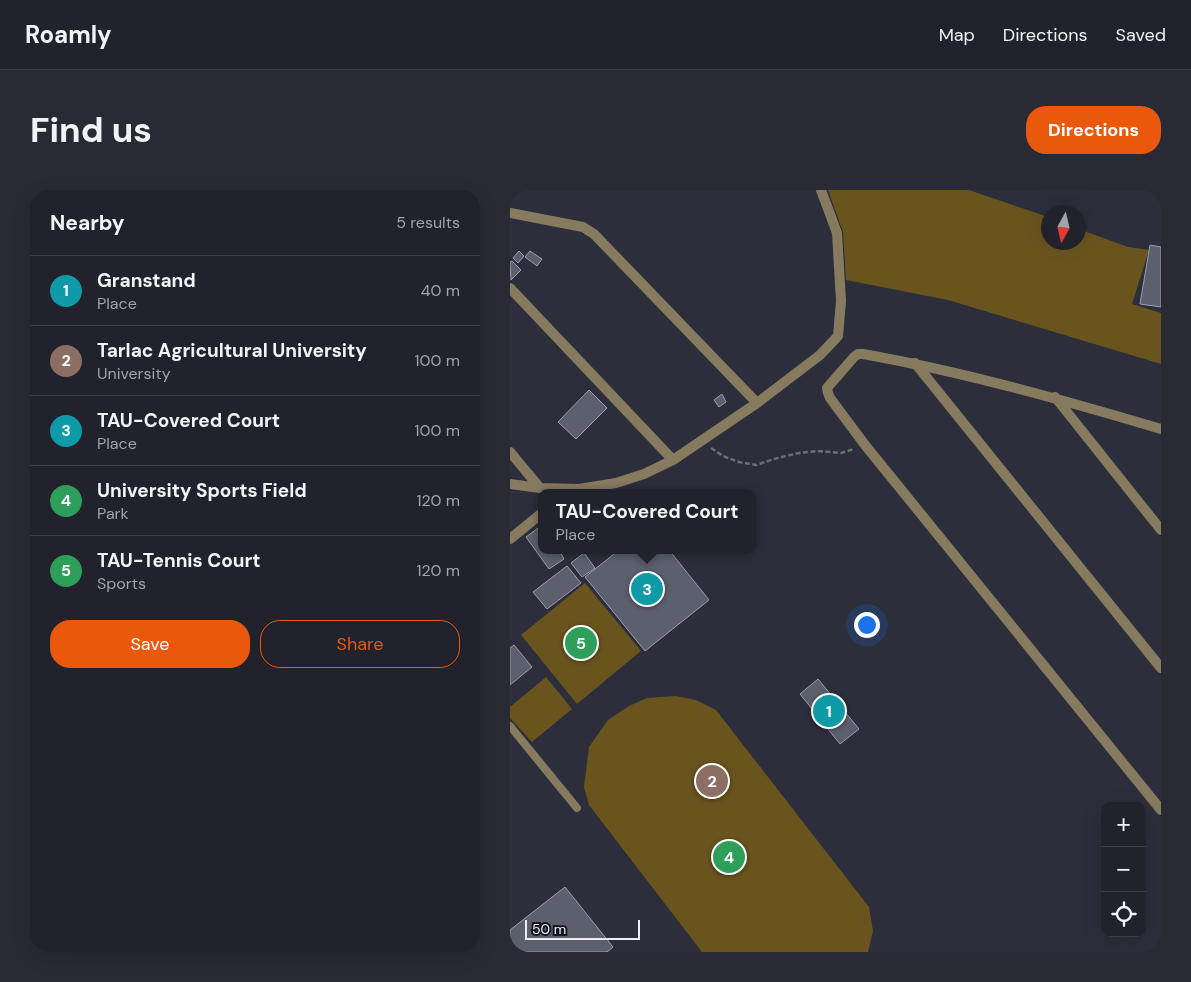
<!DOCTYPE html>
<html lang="en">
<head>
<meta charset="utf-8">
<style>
  body { margin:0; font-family:"DM Sans",sans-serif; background:#292a34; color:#f1f3f6 }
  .controls { position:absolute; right:15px; bottom:15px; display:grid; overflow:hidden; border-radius:10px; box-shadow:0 5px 20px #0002 }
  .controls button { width:45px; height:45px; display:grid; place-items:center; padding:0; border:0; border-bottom:1px solid #3e3f48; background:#21222c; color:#f1f3f6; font:25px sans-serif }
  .compass { position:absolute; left:531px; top:15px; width:45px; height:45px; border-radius:50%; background:#21222c; box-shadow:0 5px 20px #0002; rotate:188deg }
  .scale { position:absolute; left:15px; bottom:12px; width:115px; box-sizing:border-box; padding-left:5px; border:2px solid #eceef6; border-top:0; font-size:14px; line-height:18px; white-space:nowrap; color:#eceef6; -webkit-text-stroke:4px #16171d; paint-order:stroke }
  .you { position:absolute; left:356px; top:434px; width:18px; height:18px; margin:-12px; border:4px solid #fff; border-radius:50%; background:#1a73e8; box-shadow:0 0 0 8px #1a73e833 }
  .badge { display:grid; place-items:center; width:32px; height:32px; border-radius:50%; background:#ea580c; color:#fff; font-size:16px; font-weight:700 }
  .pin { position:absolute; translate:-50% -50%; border:2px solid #fff; box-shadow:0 1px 5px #0006 }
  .popup { position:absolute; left:28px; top:299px; width:218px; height:65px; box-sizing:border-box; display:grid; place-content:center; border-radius:10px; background:#21222c; filter:drop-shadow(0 1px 4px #0005); font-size:16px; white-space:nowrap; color:#a2a4a9 }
  .popup b { font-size:19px; color:#f1f3f6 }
  .popup::after { content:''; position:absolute; left:50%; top:100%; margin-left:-10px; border:10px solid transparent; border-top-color:#21222c }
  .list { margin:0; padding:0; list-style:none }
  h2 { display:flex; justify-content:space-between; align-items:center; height:65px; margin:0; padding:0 20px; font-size:21px }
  h2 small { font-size:16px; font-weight:400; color:#a2a4a9 }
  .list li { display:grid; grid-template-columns:32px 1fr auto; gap:15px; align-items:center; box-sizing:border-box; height:70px; padding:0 20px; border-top:1px solid #3e3f48 }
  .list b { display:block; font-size:19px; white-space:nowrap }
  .list p { margin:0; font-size:16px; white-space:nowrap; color:#a2a4a9 }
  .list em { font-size:16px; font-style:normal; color:#a2a4a9 }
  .actions { display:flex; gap:10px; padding:15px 20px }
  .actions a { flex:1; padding:11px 0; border:1px solid #ea580c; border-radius:20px; text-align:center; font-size:18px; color:#ea580c }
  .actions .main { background:#ea580c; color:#fff }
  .icon { flex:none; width:28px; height:28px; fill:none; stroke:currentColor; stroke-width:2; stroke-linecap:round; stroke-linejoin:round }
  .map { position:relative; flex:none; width:651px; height:762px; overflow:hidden; border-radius:20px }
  header { display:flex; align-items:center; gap:30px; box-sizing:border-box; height:70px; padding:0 25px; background:#21222c; border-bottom:1px solid #3e3f48 }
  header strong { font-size:24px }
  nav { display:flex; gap:28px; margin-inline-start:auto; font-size:18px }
  .intro { display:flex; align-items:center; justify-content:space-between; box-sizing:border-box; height:120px; padding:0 30px }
  h1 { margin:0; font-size:35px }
  .button { padding:12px 22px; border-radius:20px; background:#ea580c; color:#fff; font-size:18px; font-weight:700 }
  main { display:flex; gap:30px; padding:0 30px }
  aside { flex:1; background:#21222c; border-radius:20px; box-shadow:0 5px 20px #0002 }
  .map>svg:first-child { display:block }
  .green { fill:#69541e }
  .building { fill:#5c5f6d; stroke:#9b9eae }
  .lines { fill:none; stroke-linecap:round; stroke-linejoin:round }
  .path { stroke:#6b6d79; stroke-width:2.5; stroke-dasharray:5 2.5; stroke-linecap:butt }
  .lane { stroke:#877b5f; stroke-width:8 }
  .street { stroke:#877b5f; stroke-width:10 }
</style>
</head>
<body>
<header>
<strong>Roamly</strong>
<nav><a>Map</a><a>Directions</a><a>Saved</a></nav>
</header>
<div class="intro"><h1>Find us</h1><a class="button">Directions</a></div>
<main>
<aside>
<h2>Nearby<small>5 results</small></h2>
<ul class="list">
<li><span class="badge" style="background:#0f9aa8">1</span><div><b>Granstand</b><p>Place</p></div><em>40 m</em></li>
<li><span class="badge" style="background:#8d6e63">2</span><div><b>Tarlac Agricultural University</b><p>University</p></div><em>100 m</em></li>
<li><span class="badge" style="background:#0f9aa8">3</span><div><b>TAU-Covered Court</b><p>Place</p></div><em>100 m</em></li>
<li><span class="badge" style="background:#2e9e5b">4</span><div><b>University Sports Field</b><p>Park</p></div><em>120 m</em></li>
<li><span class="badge" style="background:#2e9e5b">5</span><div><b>TAU-Tennis Court</b><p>Sports</p></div><em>120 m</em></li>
</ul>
<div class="actions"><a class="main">Save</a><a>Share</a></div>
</aside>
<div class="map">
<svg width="651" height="762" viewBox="0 0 651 762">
  <rect width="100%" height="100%" fill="#2c2e3b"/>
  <path class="green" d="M 318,0 L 459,0 L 538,27 L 538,52 L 568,52 L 569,39 L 618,57 L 639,60 L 622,114 L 651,123 L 651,174 L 438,110 L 336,90 L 333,42 Z
    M 75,393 L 131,461 L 67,514 L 11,445 Z
    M 36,487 L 62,519 L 22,552 L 0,528 L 0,517 Z
    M 166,506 L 186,510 L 206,520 L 359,717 L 363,741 L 358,762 L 192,762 L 79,615 L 74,597 L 79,557 L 98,530 L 119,516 L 137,508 Z"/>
  <path class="building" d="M 640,55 L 651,57 L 651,117 L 630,114 Z
    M 9,61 L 14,66 L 8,73 L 3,68 Z
    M 20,61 L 32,69 L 27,76 L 15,67 Z
    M 2,71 L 11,80 L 1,90 L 0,72 Z
    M 79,200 L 97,218 L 66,249 L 48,232 Z
    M 212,204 L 216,212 L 209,217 L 204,210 Z
    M 31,336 L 32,360 L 49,360 L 54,369 L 39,379 L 16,347 Z
    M 109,360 L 159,360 L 199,410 L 135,461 L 75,387 Z
    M 74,363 L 85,378 L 72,387 L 61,373 Z
    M 57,376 L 71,393 L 37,419 L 23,402 Z
    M 4,455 L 22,477 L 0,495 L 0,458 Z
    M 308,489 L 349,539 L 330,554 L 290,504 Z
    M 55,697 L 103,757 L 97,762 L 0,762 L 0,740 Z"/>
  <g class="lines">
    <path class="path" d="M 201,258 L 213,266 L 229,272 L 246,275 L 264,269 L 289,263 L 307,261 L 331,263 L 344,259"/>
    <path class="lane" d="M 0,536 L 67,618"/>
    <path class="street" d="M 0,23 L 73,37 L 84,44 L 247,213
      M 0,98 L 163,270
      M 405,173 L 651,478
      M 545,207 L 651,340
      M 651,239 C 553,210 454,182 353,164 L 348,164 L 344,167 L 317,198 L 318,203 L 320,208 L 355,255 L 651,620
      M 0,262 L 30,298
      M 0,294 L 30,298 L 69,299 L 106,293 L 134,284 L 163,270 L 247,213 L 310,165 L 328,146 L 331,111 L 327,43 L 311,0
      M 0,349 L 32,323"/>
  </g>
</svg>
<div class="controls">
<button>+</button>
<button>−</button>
<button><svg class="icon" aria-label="locate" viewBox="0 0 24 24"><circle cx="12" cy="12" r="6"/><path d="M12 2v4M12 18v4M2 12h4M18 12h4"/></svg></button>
</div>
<svg class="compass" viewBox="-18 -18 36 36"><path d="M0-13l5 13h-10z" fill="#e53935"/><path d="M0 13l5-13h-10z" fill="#a2a4a9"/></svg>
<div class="scale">50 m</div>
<div class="you"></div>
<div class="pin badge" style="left:319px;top:521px;background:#0f9aa8">1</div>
<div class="pin badge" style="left:202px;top:591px;background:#8d6e63">2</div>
<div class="pin badge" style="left:137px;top:399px;background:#0f9aa8">3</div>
<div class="popup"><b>TAU-Covered Court</b>Place</div>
<div class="pin badge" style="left:219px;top:667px;background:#2e9e5b">4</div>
<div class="pin badge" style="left:71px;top:453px;background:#2e9e5b">5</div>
</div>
</main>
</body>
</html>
